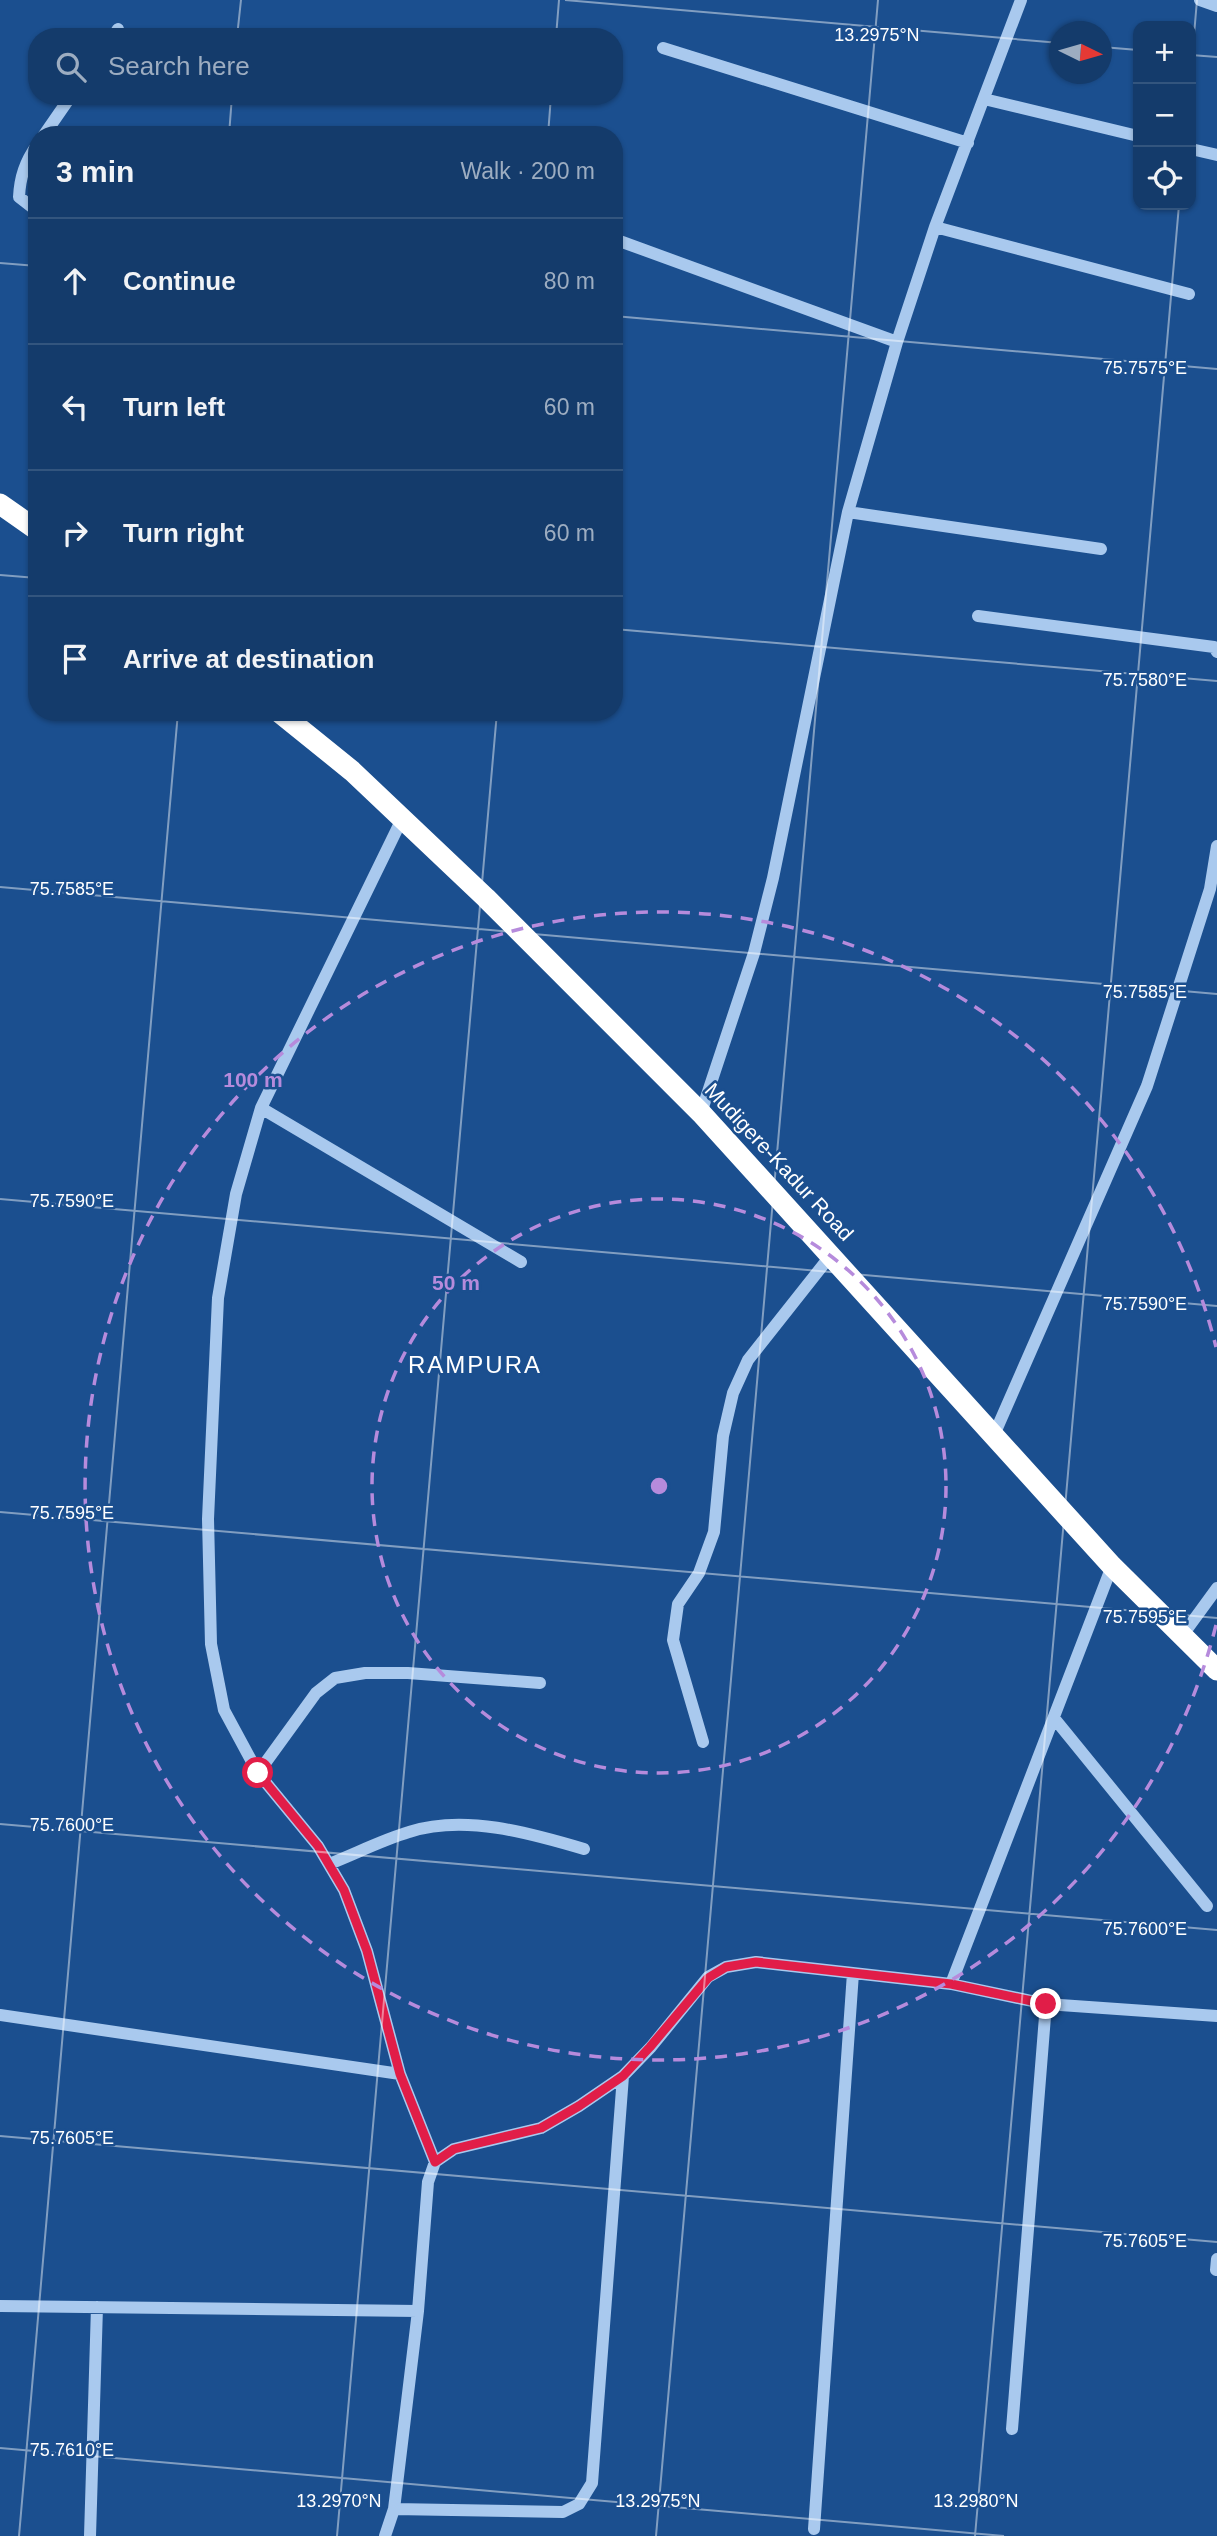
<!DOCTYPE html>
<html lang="en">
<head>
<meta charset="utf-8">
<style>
  body { margin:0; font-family:Helvetica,sans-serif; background:#1d4271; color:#f1f3f6 }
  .controls { position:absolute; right:21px; top:21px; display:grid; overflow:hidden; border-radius:14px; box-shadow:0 2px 5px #0004 }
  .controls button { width:63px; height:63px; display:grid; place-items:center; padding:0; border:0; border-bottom:2px solid #33557e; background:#143b6b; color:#f1f3f6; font:35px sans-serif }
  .compass { position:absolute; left:1049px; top:21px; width:63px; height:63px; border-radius:50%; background:#143b6b; box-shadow:0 2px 5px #0004; rotate:95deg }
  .stop { position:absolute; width:21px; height:21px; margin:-16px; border:5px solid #e11d48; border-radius:50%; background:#fff }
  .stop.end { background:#e11d48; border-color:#fff; box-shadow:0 2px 7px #0008 }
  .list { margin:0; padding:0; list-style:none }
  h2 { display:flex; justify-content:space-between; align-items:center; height:91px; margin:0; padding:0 28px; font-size:30px }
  h2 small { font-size:23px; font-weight:400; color:#9dadc1 }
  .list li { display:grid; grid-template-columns:46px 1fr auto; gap:21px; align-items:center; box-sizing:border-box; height:126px; padding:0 28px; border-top:2px solid #33557e }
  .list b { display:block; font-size:26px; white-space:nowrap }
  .list em { font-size:23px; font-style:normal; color:#9dadc1 }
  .icon { flex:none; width:38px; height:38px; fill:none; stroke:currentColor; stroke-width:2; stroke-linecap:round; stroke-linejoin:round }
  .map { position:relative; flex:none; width:1217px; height:2536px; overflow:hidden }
  .search { position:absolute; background:#143b6b; box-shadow:0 2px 5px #0004; left:28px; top:28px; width:595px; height:77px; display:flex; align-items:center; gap:18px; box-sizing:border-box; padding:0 24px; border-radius:28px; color:#9dadc1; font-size:26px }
  .panel { position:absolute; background:#143b6b; box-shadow:0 2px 5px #0004; left:28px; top:126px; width:595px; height:595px; border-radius:28px }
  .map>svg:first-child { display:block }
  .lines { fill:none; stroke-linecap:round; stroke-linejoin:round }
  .minor { stroke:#a9c9ee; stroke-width:12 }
  .highway { stroke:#fff; stroke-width:21 }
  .route { stroke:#e11d48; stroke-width:9 }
  .ticks { fill:none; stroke:#fff; stroke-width:2; stroke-opacity:0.45 }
  .ring { fill:none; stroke:#b68bdc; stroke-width:3.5; stroke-dasharray:12 9 }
  .labels { text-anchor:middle; stroke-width:5; stroke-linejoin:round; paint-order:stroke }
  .street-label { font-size:21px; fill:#fff; stroke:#1b4f8f }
  .quarter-label { font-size:24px; letter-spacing:2px; fill:#fff; stroke:#1b4f8f }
  .ticks-label { font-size:18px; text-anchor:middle; fill:#fff; stroke:#1b4f8f; stroke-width:5; stroke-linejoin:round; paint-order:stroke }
  .centre { fill:#b68bdc; stroke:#1b4f8f; stroke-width:3.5 }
  .ring-label { font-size:21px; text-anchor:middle; font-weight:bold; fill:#b68bdc; stroke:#1b4f8f; stroke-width:5; stroke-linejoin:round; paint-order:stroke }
</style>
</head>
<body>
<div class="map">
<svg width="1217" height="2536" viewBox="0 0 1217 2536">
  <rect width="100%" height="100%" fill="#1b4f8f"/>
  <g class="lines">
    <path class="minor" d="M 1200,0 L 1217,6
      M 113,37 L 118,29
      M 663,48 L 968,143
      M 984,99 L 1138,136
      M 44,135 L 71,96
      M 37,145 C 25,162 20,177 19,197 L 37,211
      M 1191,149 L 1217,155
      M 935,227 L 1189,294
      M 614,239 L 897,342
      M 848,512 L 1101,549
      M 978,616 L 1214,647 L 1217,652
      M 402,819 L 261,1108 L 236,1194 L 218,1298 L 208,1519 L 211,1644 L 224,1710 L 258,1773 L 318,1846 L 344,1890 L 367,1951 L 400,2074 L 435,2162
      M 261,1108 L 521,1262
      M 701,1113 L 754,953 L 773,878 L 848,512 L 897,342 L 935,227 L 1021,0
      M 994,1435 L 1147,1086 L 1210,889 L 1217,846
      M 1182,1636 L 1217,1588
      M 1054,1718 L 1207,1906
      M 703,1742 L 673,1640 L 678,1604 L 699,1573 L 714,1532 L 723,1436 L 733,1393 L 748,1360 L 831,1255
      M 258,1773 L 316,1693 L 335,1678 L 365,1673 L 408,1673 L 540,1683
      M 329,1864 C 355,1854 382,1840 409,1832 C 464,1814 530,1833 584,1849
      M 951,1984 L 1112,1566
      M 0,2015 L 400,2074
      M 1216,2270 L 1217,2259
      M 0,2306 L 418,2311
      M 1012,2429 L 1046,2004
      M 394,2509 L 563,2512 L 579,2504 L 592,2483 L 623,2076
      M 814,2529 L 853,1973
      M 90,2536 L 97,2307
      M 385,2536 L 394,2509 L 418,2311 L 428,2182 L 435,2162 L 454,2149 L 541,2128 L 579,2106 L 623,2076 L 651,2047 L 708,1977 L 726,1967 L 756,1962 L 951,1984 L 1046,2004 L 1217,2016"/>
    <path class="highway" d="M 0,504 L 37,530
      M 279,712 L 352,771 L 486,898 L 701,1113 L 1112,1566 L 1217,1670"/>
  </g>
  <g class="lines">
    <path class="route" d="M 258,1773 L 318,1846 L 344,1890 L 367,1951 L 400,2074 L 435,2162 L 454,2149 L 541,2128 L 579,2106 L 623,2076 L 650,2047 L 708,1978 L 726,1967 L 756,1962 L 951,1984 L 1046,2004"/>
  </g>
  <path class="ticks" d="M 565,0 L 1060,43M 237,37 L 241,0M 556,37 L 559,0M 1102,47 L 1138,50M 1191,55 L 1217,57M 1191,70 L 1197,0M 229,135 L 232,96M 548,135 L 551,96M 0,263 L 37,266M 614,316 L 1217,369M 0,575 L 37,578M 614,629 L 1217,681M 0,887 L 1217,994M 0,1199 L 1217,1306M 0,1512 L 1217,1618M 0,1824 L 1217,1930M 0,2136 L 1217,2242M 0,2448 L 1004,2536M 19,2536 L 178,712M 337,2536 L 497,712M 656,2536 L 878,0M 975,2536 L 1179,205"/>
  <g class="ring">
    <circle cx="659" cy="1486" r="287"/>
    <path d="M1216 1625A574 574 0 1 1 1216 1347"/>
  </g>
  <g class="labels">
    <g class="street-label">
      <text transform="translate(779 1162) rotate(47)" y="7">Mudigere-Kadur Road</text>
    </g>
    <g class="quarter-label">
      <text x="475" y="1373">RAMPURA</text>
    </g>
  </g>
  <g class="ticks-label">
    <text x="877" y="41">13.2975°N</text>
    <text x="1145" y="374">75.7575°E</text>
    <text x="1145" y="686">75.7580°E</text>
    <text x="72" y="895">75.7585°E</text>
    <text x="1145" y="998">75.7585°E</text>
    <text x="72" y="1207">75.7590°E</text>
    <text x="1145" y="1310">75.7590°E</text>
    <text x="72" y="1519">75.7595°E</text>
    <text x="1145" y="1623">75.7595°E</text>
    <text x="72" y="1831">75.7600°E</text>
    <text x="1145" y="1935">75.7600°E</text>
    <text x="72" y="2144">75.7605°E</text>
    <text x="1145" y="2247">75.7605°E</text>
    <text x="72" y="2456">75.7610°E</text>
    <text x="339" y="2507">13.2970°N</text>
    <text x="658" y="2507">13.2975°N</text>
    <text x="976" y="2507">13.2980°N</text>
  </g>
  <circle cx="659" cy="1486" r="10" class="centre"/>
  <g class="ring-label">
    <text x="253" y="1087">100 m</text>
    <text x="456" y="1290">50 m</text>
  </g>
</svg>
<div class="controls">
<button>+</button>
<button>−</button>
<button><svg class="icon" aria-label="locate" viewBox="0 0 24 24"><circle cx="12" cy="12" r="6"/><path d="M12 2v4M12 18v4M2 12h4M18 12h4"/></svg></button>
</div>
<svg class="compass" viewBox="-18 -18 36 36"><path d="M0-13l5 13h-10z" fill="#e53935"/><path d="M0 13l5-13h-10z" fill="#9dadc1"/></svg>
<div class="stop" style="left:258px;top:1773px"></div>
<div class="stop end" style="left:1046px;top:2004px"></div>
<div class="search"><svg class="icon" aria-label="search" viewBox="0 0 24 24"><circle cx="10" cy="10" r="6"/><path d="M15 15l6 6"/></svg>Search here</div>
<section class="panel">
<h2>3 min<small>Walk · 200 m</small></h2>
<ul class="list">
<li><svg class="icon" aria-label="ahead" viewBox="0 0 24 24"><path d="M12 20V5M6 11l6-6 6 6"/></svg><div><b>Continue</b></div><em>80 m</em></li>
<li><svg class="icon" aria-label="left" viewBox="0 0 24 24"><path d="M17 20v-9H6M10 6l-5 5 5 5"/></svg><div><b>Turn left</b></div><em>60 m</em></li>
<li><svg class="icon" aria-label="right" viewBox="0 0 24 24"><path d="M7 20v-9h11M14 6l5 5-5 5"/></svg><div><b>Turn right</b></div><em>60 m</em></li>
<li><svg class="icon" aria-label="arrive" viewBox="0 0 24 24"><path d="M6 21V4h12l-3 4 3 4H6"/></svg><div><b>Arrive at destination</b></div></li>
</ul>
</section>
</div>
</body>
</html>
